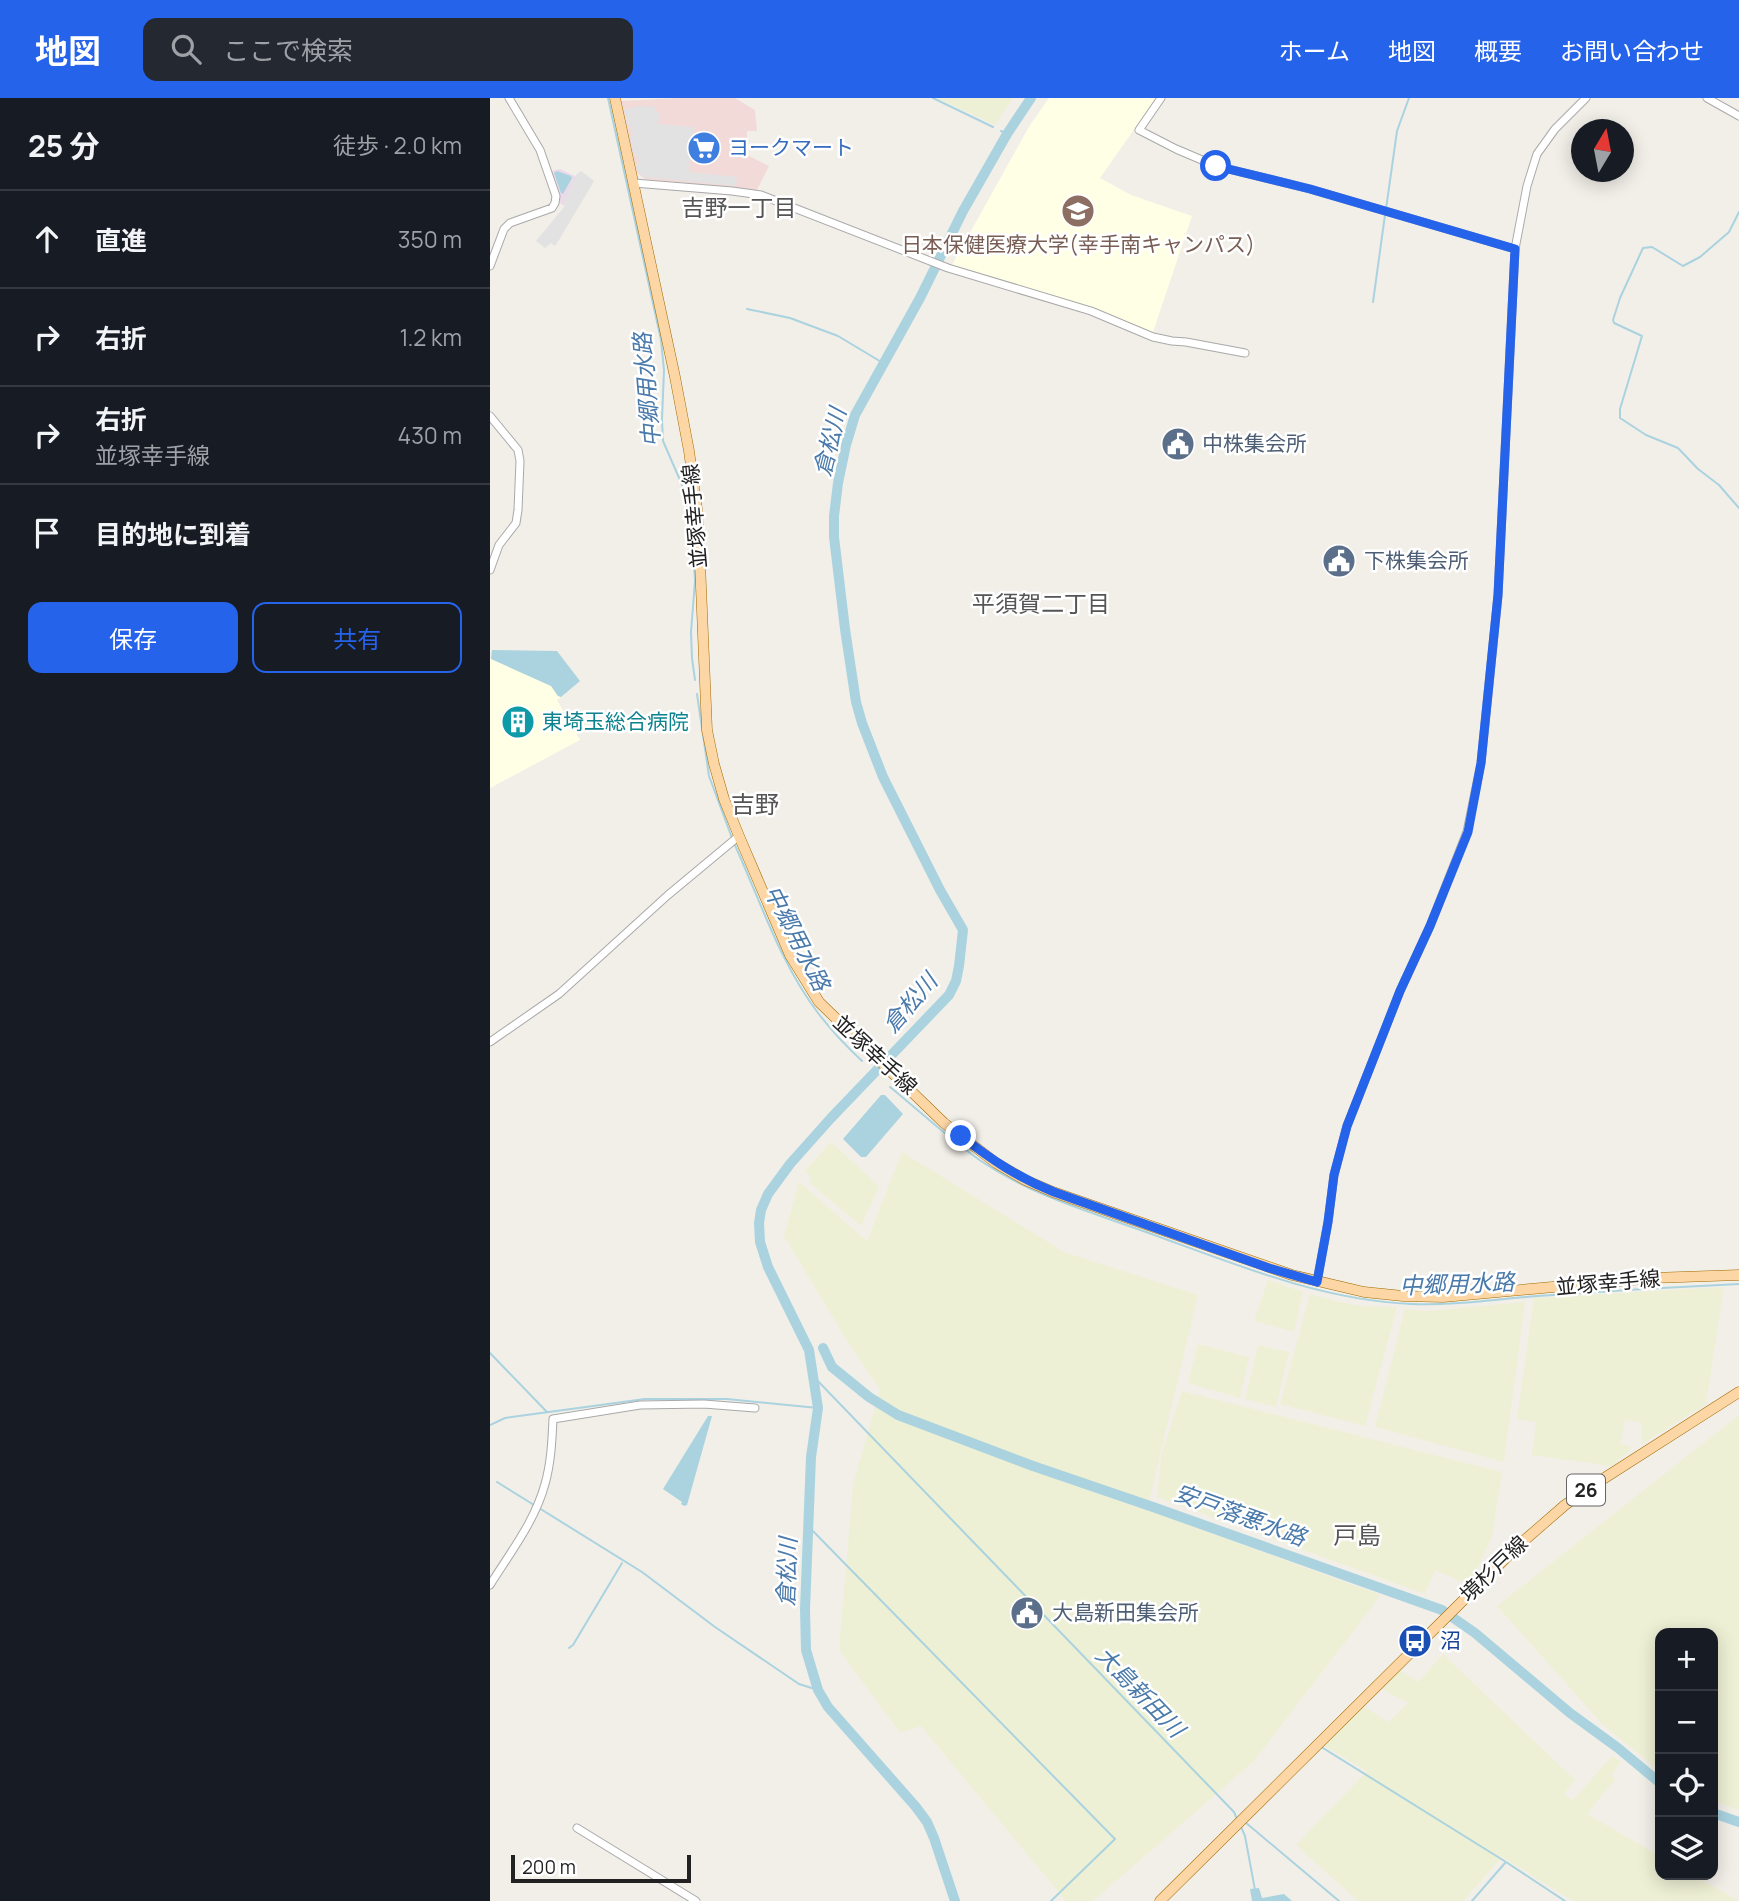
<!DOCTYPE html>
<html lang="ja">
<head>
<meta charset="utf-8">
<style>
  body { margin:0; font-family:Manrope,"Noto Sans JP",sans-serif; background:#242831; color:#f1f3f6 }
  .controls { position:absolute; right:21px; bottom:21px; display:grid; overflow:hidden; border-radius:14px; box-shadow:0 4px 18px #0003 }
  .controls button { width:63px; height:63px; display:grid; place-items:center; padding:0; border:0; border-bottom:2px solid #363941; background:#171b24; color:#f1f3f6; font:35px sans-serif }
  .compass { position:absolute; left:1081px; top:21px; width:63px; height:63px; border-radius:50%; background:#171b24; box-shadow:0 4px 18px #0003; rotate:10deg }
  .scale { position:absolute; left:21px; bottom:18px; width:180px; box-sizing:border-box; padding-left:7px; border:4px solid #222; border-top:0; font-size:19px; line-height:24px; white-space:nowrap; color:#222; -webkit-text-stroke:5px #fff; paint-order:stroke }
  .stop { position:absolute; width:21px; height:21px; margin:-16px; border:5px solid #2563eb; border-radius:50%; background:#fff }
  .stop.end { background:#2563eb; border-color:#fff; box-shadow:0 2px 7px #0008 }
  .list { margin:0; padding:0; list-style:none }
  h2 { display:flex; justify-content:space-between; align-items:center; height:91px; margin:0; padding:0 28px; font-size:30px }
  h2 small { font-size:23px; font-weight:400; color:#9ea1a6 }
  .list li { display:grid; grid-template-columns:46px 1fr auto; gap:21px; align-items:center; box-sizing:border-box; height:98px; padding:0 28px; border-top:2px solid #363941 }
  .list b { display:block; font-size:26px; white-space:nowrap }
  .list p { margin:0; font-size:23px; white-space:nowrap; color:#9ea1a6 }
  .list em { font-size:23px; font-style:normal; color:#9ea1a6 }
  .actions { display:flex; gap:14px; padding:21px 28px }
  .actions a { flex:1; padding:16px 0; border:2px solid #2563eb; border-radius:14px; text-align:center; font-size:24px; color:#2563eb }
  .actions .main { background:#2563eb; color:#fff }
  .icon { flex:none; width:38px; height:38px; fill:none; stroke:currentColor; stroke-width:2; stroke-linecap:round; stroke-linejoin:round }
  .map { position:relative; flex:none; width:1249px; height:1803px; overflow:hidden }
  header { display:flex; align-items:center; gap:42px; box-sizing:border-box; height:98px; padding:0 35px; background:#2563eb; color:#fff }
  header strong { font-size:33px }
  nav { display:flex; gap:38px; margin-inline-start:auto; font-size:24px }
  .search { width:490px; height:63px; background:#242831; display:flex; align-items:center; gap:18px; box-sizing:border-box; padding:0 24px; border-radius:14px; color:#9ea1a6; font-size:26px }
  main { display:flex }
  aside { flex:1; background:#171b24 }
  .map>svg:first-child { display:block }
  .commercial { fill:#f2dad9 }
  .industrial { fill:#ebdbe8 }
  .education { fill:#ffffe5 }
  .farmland { fill:#eef0d5 }
  .parking { fill:#e2e2e2 }
  .water { fill:#aad3df }
  .lines { fill:none; stroke-linecap:round; stroke-linejoin:round }
  .stream { stroke:#aad3df; stroke-width:2 }
  .river { stroke:#aad3df; stroke-width:10 }
  .minor-casing { stroke:#a9a9a9; stroke-width:9 }
  .major-casing { stroke:#a06b00; stroke-width:11 }
  .minor { stroke:#fff; stroke-width:7 }
  .major { stroke:#fcd6a4; stroke-width:10 }
  .route { stroke:#2563eb; stroke-width:9 }
  .labels { text-anchor:middle; stroke-width:5; stroke-linejoin:round; paint-order:stroke }
  .shield { fill:#fff; stroke:#646464; stroke-width:2 }
  .shield-label { font-size:19px; font-weight:bold; fill:#222 }
  .shop-label { font-size:21px; fill:#366cbe; stroke:#fff; text-anchor:start }
  .education-label { font-size:21px; fill:#785e54; stroke:#fff }
  .service-label { font-size:21px; fill:#4e5e75; stroke:#fff; text-anchor:start }
  .street-label { font-size:21px; fill:#222; stroke:#fff }
  .culture-label { font-size:21px; fill:#0d838f; stroke:#fff; text-anchor:start }
  .transit-label { font-size:21px; fill:#164399; stroke:#fff; text-anchor:start }
  .neighbourhood-label { font-size:23px; fill:#555; stroke:#fff }
  .water-label { font-size:23px; font-style:italic; fill:#4a7aab; stroke:#fff }
  .quarter-label { font-size:24px; fill:#555; stroke:#fff }
</style>
</head>
<body>
<header>
<strong>地図</strong>
<div class="search"><svg class="icon" aria-label="search" viewBox="0 0 24 24"><circle cx="10" cy="10" r="6"/><path d="M15 15l6 6"/></svg>ここで検索</div>
<nav><a>ホーム</a><a>地図</a><a>概要</a><a>お問い合わせ</a></nav>
</header>
<main>
<aside>
<h2>25 分<small>徒歩 · 2.0 km</small></h2>
<ul class="list">
<li><svg class="icon" aria-label="ahead" viewBox="0 0 24 24"><path d="M12 20V5M6 11l6-6 6 6"/></svg><div><b>直進</b></div><em>350 m</em></li>
<li><svg class="icon" aria-label="right" viewBox="0 0 24 24"><path d="M7 20v-9h11M14 6l5 5-5 5"/></svg><div><b>右折</b></div><em>1.2 km</em></li>
<li><svg class="icon" aria-label="right" viewBox="0 0 24 24"><path d="M7 20v-9h11M14 6l5 5-5 5"/></svg><div><b>右折</b><p>並塚幸手線</p></div><em>430 m</em></li>
<li><svg class="icon" aria-label="arrive" viewBox="0 0 24 24"><path d="M6 21V4h12l-3 4 3 4H6"/></svg><div><b>目的地に到着</b></div></li>
</ul>
<div class="actions"><a class="main">保存</a><a>共有</a></div>
</aside>
<div class="map">
<svg width="1249" height="1803" viewBox="0 0 1249 1803">
  <rect width="100%" height="100%" fill="#f2efe9"/>
  <path class="commercial" d="M 190,0 L 245,0 L 265,12 L 267,33 L 257,33 L 257,57 L 279,68 L 267,92 L 155,81 L 147,75 L 131,3 Z"/>
  <path class="industrial" d="M 70,71 L 87,79 L 75,108 L 68,104 L 68,96 L 61,73 Z"/>
  <path class="education" d="M 559,0 L 666,0 L 610,80 L 641,97 L 702,118 L 663,234 L 603,210 L 462,167 L 540,27 Z
    M 0,560 L 61,588 L 68,598 L 71,599 L 67,602 L 90,642 L 0,690 Z"/>
  <path class="farmland" d="M 447,0 L 523,0 L 505,27 Z
    M 341,1044 L 389,1088 L 371,1128 L 319,1084 L 322,1080 L 315,1073 Z
    M 412,1054 L 574,1154 L 708,1197 L 657,1412 L 891,1497 L 764,1663 L 603,1803 L 576,1803 L 431,1628 L 410,1635 L 349,1552 L 363,1387 L 390,1291 L 360,1248 L 294,1138 L 309,1084 L 377,1143 Z
    M 778,1182 L 813,1194 L 804,1234 L 764,1223 Z
    M 1234,1189 L 1216,1306 L 1152,1346 L 1152,1325 L 1135,1322 L 1130,1346 L 1140,1348 L 1140,1353 L 1121,1368 L 1042,1357 L 1046,1324 L 1027,1321 L 1044,1200 Z
    M 820,1196 L 845,1203 L 871,1208 L 907,1209 L 875,1328 L 790,1306 Z
    M 1035,1204 L 1014,1364 L 885,1329 L 915,1211 L 937,1213 Z
    M 708,1246 L 759,1259 L 750,1300 L 698,1285 Z
    M 768,1247 L 799,1254 L 786,1309 L 755,1301 Z
    M 692,1293 L 1012,1374 L 1002,1438 L 987,1472 L 976,1486 L 945,1472 L 935,1496 L 667,1399 L 671,1358 Z
    M 1249,1317 L 1249,1712 L 1223,1703 L 1223,1535 L 1170,1535 L 1170,1673 L 1112,1626 L 1007,1508 Z
    M 953,1556 L 1085,1682 L 1074,1696 L 1083,1702 L 1122,1658 L 1131,1664 L 1121,1677 L 1125,1681 L 1097,1716 L 1170,1758 L 1170,1777 L 1203,1777 L 1249,1803 L 1083,1803 L 1012,1759 L 973,1803 L 868,1803 L 806,1747 L 877,1673 L 832,1647 L 874,1609 L 899,1624 L 918,1605 L 890,1590 L 910,1572 L 928,1584 Z"/>
  <path class="parking" d="M 150,8 L 166,9 L 166,13 L 170,14 L 168,26 L 204,29 L 203,35 L 209,36 L 206,61 L 200,62 L 199,74 L 247,79 L 246,88 L 154,79 L 148,74 L 146,65 L 149,64 L 148,58 L 144,58 L 140,38 L 143,37 L 141,28 L 138,28 L 134,12 Z
    M 91,73 L 104,83 L 69,142 L 65,148 L 61,145 L 55,150 L 46,143 L 75,108 L 77,104 L 75,102 L 86,77 Z"/>
  <path class="water" d="M 67,73 L 81,78 L 82,80 L 73,96 L 71,95 L 64,75 Z
    M 2,552 L 67,553 L 90,583 L 71,599 L 68,598 L 61,588 L 1,561 Z
    M 391,997 L 395,997 L 413,1016 L 376,1059 L 371,1059 L 353,1041 Z
    M 218,1318 L 222,1318 L 197,1407 L 194,1408 L 191,1406 L 192,1404 L 173,1391 Z
    M 769,1790 L 772,1800 L 794,1796 L 802,1803 L 762,1803 L 760,1791 Z"/>
  <g class="lines">
    <path class="stream" d="M 118,0 L 171,242 L 174,272 L 172,322 L 173,343 L 193,389 L 201,418 L 205,483 L 201,534 L 202,560 L 205,582
      M 443,0 L 503,29
      M 511,33 L 517,36
      M 896,111 L 907,33 L 919,0
      M 1249,114 L 1239,134 L 1210,159 L 1193,168 L 1162,149 L 1153,150 L 1130,200 L 1123,222 L 1124,225 L 1152,238 L 1130,311 L 1130,320 L 1156,337 L 1188,350 L 1208,371 L 1229,387 L 1249,410
      M 883,204 L 895,117
      M 257,211 L 300,220 L 348,238 L 393,265
      M 207,596 L 219,678 L 242,740
      M 244,745 C 270,802 290,865 328,915 C 341,932 356,948 372,963
      M 400,989 C 431,1014 459,1041 491,1063 C 543,1098 598,1113 656,1134 C 742,1165 829,1202 921,1206 C 963,1208 1006,1201 1048,1198 C 1115,1193 1182,1189 1249,1186
      M 0,1255 L 57,1314
      M 323,1278 L 744,1714 L 747,1721
      M 0,1327 L 15,1320 L 155,1301 L 237,1301 L 328,1310
      M 7,1384 L 44,1407
      M 49,1410 L 152,1474 L 225,1529 L 309,1586 L 328,1592
      M 318,1428 L 625,1741 L 561,1803
      M 79,1550 L 83,1547 L 132,1465
      M 833,1650 L 1016,1764 L 1075,1803
      M 755,1724 L 849,1803
      M 751,1729 L 755,1738 L 765,1792
      M 982,1803 L 1015,1765"/>
    <path class="river" d="M 333,1250 L 342,1269 L 379,1299 L 408,1317 L 543,1368 L 663,1409 L 952,1512 L 985,1535 L 1080,1615 L 1128,1650 L 1170,1685
      M 1223,1715 L 1249,1724
      M 465,1803 L 444,1740 L 437,1724 L 426,1709 L 338,1609 L 328,1592 L 316,1552 L 315,1511 L 321,1359 L 328,1310 L 319,1252 L 278,1169 L 270,1144 L 269,1125 L 271,1112 L 278,1096 L 300,1066 L 341,1020 L 459,897 L 466,883 L 469,868 L 473,832 L 450,792 L 393,679 L 372,625 L 366,604 L 355,531 L 344,439 L 344,418 L 348,385 L 356,347 L 365,317 L 430,200 L 473,113 L 517,36 L 541,0"/>
    <defs>
      <path id="minor" d="M 671,0 L 649,32 L 686,51 L 726,68 L 820,91 L 1025,151
        M 1217,0 L 1249,18
        M 144,85 L 242,93 L 271,97 L 458,170 L 601,213 L 663,239 L 682,243 L 696,244 L 755,255
        M 0,168 L 14,131 L 20,125 L 62,110 L 65,105 L 66,98 L 50,52 L 19,0
        M 0,318 L 28,352 L 30,363 L 28,412 L 26,425 L 9,447 L 0,472
        M 0,944 L 69,896 L 178,797 L 249,738
        M 827,1184 L 838,1124 L 844,1077 L 857,1028 L 910,893 L 940,828 L 977,734 L 991,665 L 1008,497 L 1025,151 L 1037,88 L 1047,56 L 1065,31 L 1096,0
        M 0,1487 C 20,1455 45,1423 55,1386 C 61,1365 62,1343 63,1321 L 150,1307 L 214,1306 L 265,1310
        M 87,1730 L 206,1803"/>
      <path id="major" d="M 125,0 L 185,279 L 199,353 L 207,411 L 210,465 L 217,632 L 224,666 L 234,701 L 249,738 L 300,857 L 329,904 L 454,1025 L 506,1065 L 535,1082 L 563,1094 L 802,1177 L 874,1194 L 913,1198 L 953,1199 L 1162,1180 L 1249,1177
        M 670,1803 L 1029,1447 L 1075,1407 L 1102,1388 L 1249,1294"/>
    </defs>
    <use href="#minor" class="minor-casing"/>
    <use href="#major" class="major-casing"/>
    <use href="#minor" class="minor"/>
    <use href="#major" class="major"/>
  </g>
  <g class="lines">
    <path class="route" d="M 471,1038 C 502,1062 527,1079 564,1094 L 779,1170 L 827,1184 L 838,1124 L 844,1077 L 857,1028 L 910,893 L 940,828 L 978,734 L 991,665 L 1008,497 L 1025,151 L 820,91 L 726,68"/>
  </g>
  <defs>
    <symbol id="supermarket-disc" viewBox="-11 -11 22 22"><circle r="9.5" fill="#3f7fe0" stroke="#fff"/><path d="M-6-5.5h2.5l.6 2H6L4.5 2H-2.5L-4.4-4H-6ZM-1.5 3.2a1.3 1.3 0 1 0 .1 0ZM3 3.2a1.3 1.3 0 1 0 .1 0Z" fill="#fff"/></symbol>
    <symbol id="school-disc" viewBox="-11 -11 22 22"><circle r="9.5" fill="#8d6e63" stroke="#fff"/><path d="M0-5L7-2L0 1L-7-2ZM-4 1L0 2.5L4 1V4Q0 6-4 4Z" fill="#fff"/></symbol>
    <symbol id="civic-disc" viewBox="-11 -11 22 22"><circle r="9.5" fill="#5c6f8a" stroke="#fff"/><path d="M-.6-6.5H3V-4.5H.6V-3L4-1V1h2V6H-6V1h2V-1L-.6-3ZM-1.2 2.5V6h2.4V2.5Z" fill="#fff"/></symbol>
    <symbol id="building-disc" viewBox="-11 -11 22 22"><circle r="9.5" fill="#0f9aa8" stroke="#fff"/><path d="M-4-6H4V6H1V3H-1V6H-4ZM-2.5-4.3h1.7v1.8h-1.7ZM.8-4.3h1.7v1.8H.8ZM-2.5-1h1.7V.8h-1.7ZM.8-1h1.7V.8H.8Z" fill="#fff"/></symbol>
    <symbol id="bus-disc" viewBox="-11 -11 22 22"><circle r="9.5" fill="#1a4fb4" stroke="#fff"/><path d="M-5-6H5V4H4V6H2V4H-2V6H-4V4H-5ZM-3.5-4V0h7V-4ZM-3.5 1.2v1.5H-2V1.2ZM2 1.2v1.5H3.5V1.2Z" fill="#fff"/></symbol>
  </defs>
  <g fill-rule="evenodd">
    <use href="#supermarket-disc" x="195" y="31" width="38" height="38"/>
    <use href="#school-disc" x="569" y="94" width="38" height="38"/>
    <use href="#civic-disc" x="669" y="327" width="38" height="38"/>
    <use href="#civic-disc" x="830" y="444" width="38" height="38"/>
    <use href="#building-disc" x="9" y="605" width="38" height="38"/>
    <use href="#civic-disc" x="518" y="1496" width="38" height="38"/>
    <use href="#bus-disc" x="906" y="1524" width="38" height="38"/>
  </g>
  <g class="labels">
    <rect class="shield" x="1077" y="1376.5" width="38" height="31" rx="5"/>
    <g class="shield-label">
      <text x="1096" y="1399">26</text>
    </g>
    <g class="shop-label">
      <text x="238" y="57">ヨークマート</text>
    </g>
    <g class="education-label">
      <text x="588" y="154">日本保健医療大学(幸手南キャンパス)</text>
    </g>
    <g class="service-label">
      <text x="712" y="353">中株集会所</text>
      <text x="874" y="470">下株集会所</text>
      <text x="562" y="1522">大島新田集会所</text>
    </g>
    <g class="street-label">
      <text transform="translate(205 418) rotate(-95)" y="7">並塚幸手線</text>
      <text transform="translate(385 957) rotate(43)" y="7">並塚幸手線</text>
      <text transform="translate(1118 1185) rotate(-5)" y="7">並塚幸手線</text>
      <text transform="translate(1004 1471) rotate(-44)" y="7">境杉戸線</text>
    </g>
    <g class="culture-label">
      <text x="52" y="631">東埼玉総合病院</text>
    </g>
    <g class="transit-label">
      <text x="950" y="1550">沼</text>
    </g>
    <g class="neighbourhood-label">
      <text x="249" y="118">吉野一丁目</text>
      <text x="551" y="514">平須賀二丁目</text>
    </g>
    <g class="water-label">
      <text transform="translate(157 292) rotate(-95)" y="8">中郷用水路</text>
      <text transform="translate(340 344) rotate(-76)" y="8">倉松川</text>
      <text transform="translate(307 840) rotate(63)" y="8">中郷用水路</text>
      <text transform="translate(420 905) rotate(-49)" y="8">倉松川</text>
      <text transform="translate(967 1186) rotate(-2)" y="8">中郷用水路</text>
      <text transform="translate(750 1417) rotate(20)" y="8">安戸落悪水路</text>
      <text transform="translate(297 1474) rotate(-88)" y="8">倉松川</text>
      <text transform="translate(650 1594) rotate(46)" y="8">大島新田川</text>
    </g>
    <g class="quarter-label">
      <text x="265" y="715">吉野</text>
      <text x="867" y="1446">戸島</text>
    </g>
  </g>
</svg>
<div class="controls">
<button>+</button>
<button>−</button>
<button><svg class="icon" aria-label="locate" viewBox="0 0 24 24"><circle cx="12" cy="12" r="6"/><path d="M12 2v4M12 18v4M2 12h4M18 12h4"/></svg></button>
<button><svg class="icon" aria-label="layers" viewBox="0 0 24 24"><path d="M12 4l9 5-9 5-9-5zM3 14l9 5 9-5"/></svg></button>
</div>
<svg class="compass" viewBox="-18 -18 36 36"><path d="M0-13l5 13h-10z" fill="#e53935"/><path d="M0 13l5-13h-10z" fill="#9ea1a6"/></svg>
<div class="scale">200 m</div>
<div class="stop" style="left:726px;top:68px"></div>
<div class="stop end" style="left:471px;top:1038px"></div>
</div>
</main>
</body>
</html>
